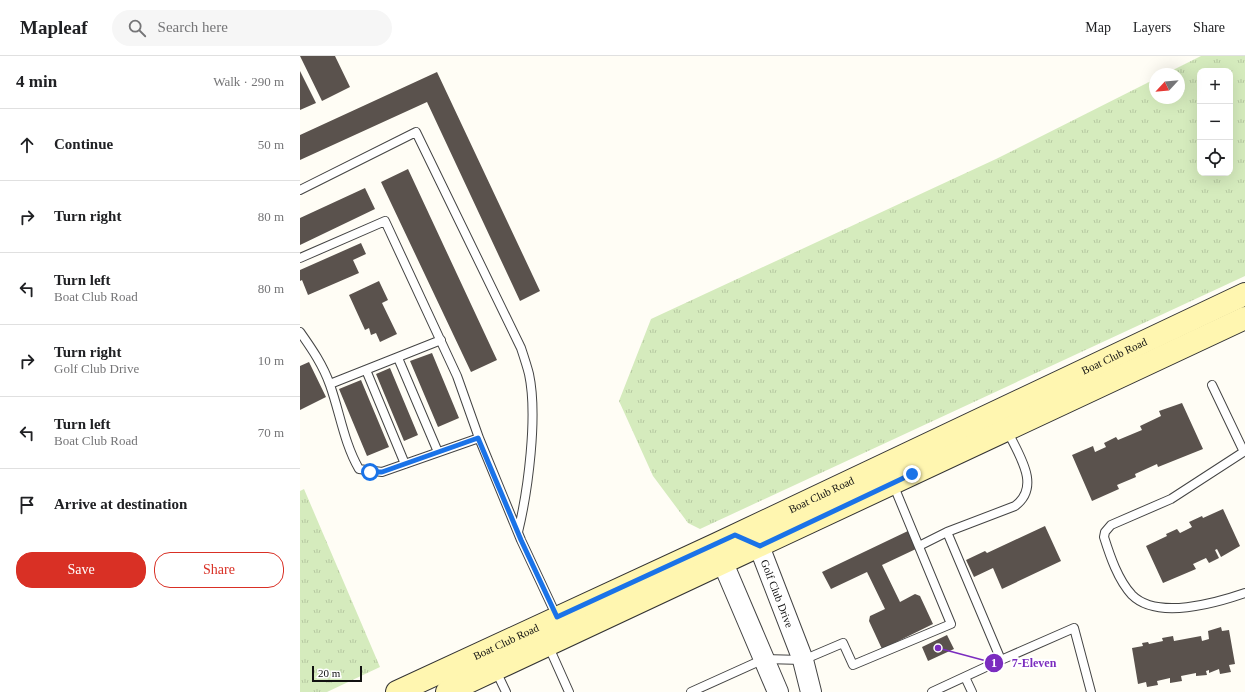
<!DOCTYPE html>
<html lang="en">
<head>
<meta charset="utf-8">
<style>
  body { margin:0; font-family:Georgia,serif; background:#f6f6f6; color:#202124 }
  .controls { position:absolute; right:12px; top:12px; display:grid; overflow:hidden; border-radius:8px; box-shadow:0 4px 16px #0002 }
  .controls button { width:36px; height:36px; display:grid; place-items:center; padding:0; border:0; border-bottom:1px solid #e0e0e0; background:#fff; color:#202124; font:20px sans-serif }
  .compass { position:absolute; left:849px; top:12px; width:36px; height:36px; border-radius:50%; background:#fff; box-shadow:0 4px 16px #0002; rotate:244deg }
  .scale { position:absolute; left:12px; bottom:10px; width:50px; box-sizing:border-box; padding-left:4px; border:2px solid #111; border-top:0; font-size:11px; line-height:14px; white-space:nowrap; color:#111; -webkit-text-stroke:3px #fff; paint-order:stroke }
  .stop { position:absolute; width:12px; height:12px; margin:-9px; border:3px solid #1a73e8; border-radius:50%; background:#fff }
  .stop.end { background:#1a73e8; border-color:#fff; box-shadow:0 1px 4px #0008 }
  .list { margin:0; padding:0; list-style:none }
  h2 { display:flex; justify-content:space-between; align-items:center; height:52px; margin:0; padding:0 16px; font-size:17px }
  h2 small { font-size:13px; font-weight:400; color:#757577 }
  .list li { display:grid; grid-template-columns:26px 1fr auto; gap:12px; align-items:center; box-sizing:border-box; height:72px; padding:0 16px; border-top:1px solid #e0e0e0 }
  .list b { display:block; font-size:15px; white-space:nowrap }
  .list p { margin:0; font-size:13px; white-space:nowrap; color:#757577 }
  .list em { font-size:13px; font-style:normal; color:#757577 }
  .actions { display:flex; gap:8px; padding:12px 16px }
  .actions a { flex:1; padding:9px 0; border:1px solid #d93025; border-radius:16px; text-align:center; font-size:14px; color:#d93025 }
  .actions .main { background:#d93025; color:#fff }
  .icon { flex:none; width:22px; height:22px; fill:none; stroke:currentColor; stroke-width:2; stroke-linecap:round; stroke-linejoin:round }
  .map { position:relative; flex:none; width:945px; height:636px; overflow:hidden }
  header { display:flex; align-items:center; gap:24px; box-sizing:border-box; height:56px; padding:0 20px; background:#fff; border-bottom:1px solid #e0e0e0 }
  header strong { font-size:19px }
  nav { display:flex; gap:22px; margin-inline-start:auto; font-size:14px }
  .search { width:280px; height:36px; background:#f6f6f6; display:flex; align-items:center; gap:10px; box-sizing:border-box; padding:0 14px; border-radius:22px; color:#757577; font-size:15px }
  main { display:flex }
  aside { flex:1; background:#fff }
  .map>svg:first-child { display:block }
  .grass { fill:url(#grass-tufts); fill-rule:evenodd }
  .building { fill:#5a524d }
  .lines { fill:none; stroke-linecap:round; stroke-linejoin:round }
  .service-casing { stroke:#444; stroke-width:10 }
  .tertiary-casing { stroke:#444; stroke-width:22 }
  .secondary-casing { stroke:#333; stroke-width:24 }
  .service { stroke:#fff; stroke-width:8 }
  .tertiary { stroke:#fff; stroke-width:20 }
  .secondary { stroke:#fff6b0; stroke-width:22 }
  .route { stroke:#1a73e8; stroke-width:5 }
  .labels { text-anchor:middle; stroke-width:4; stroke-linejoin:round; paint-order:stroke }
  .street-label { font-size:11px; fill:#111; stroke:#fff }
  .leader { fill:none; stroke:#7b2cbf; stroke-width:1.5 }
  .callout-dot { fill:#7b2cbf; stroke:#fff; stroke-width:1.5 }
  .mark-label { font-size:12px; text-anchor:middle; font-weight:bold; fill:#fff }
  .callout-label { font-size:12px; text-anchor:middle; font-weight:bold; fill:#7b2cbf; stroke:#fff; stroke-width:4; stroke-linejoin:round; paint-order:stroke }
</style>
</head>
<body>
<header>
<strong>Mapleaf</strong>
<div class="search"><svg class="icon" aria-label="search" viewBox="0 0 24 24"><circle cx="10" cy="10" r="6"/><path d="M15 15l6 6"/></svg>Search here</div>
<nav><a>Map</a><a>Layers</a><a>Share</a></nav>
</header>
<main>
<aside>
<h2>4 min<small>Walk · 290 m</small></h2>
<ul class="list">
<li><svg class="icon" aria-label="ahead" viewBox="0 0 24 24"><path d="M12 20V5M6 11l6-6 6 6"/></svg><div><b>Continue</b></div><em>50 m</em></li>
<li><svg class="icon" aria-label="right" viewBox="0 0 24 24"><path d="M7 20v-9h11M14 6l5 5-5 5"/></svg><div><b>Turn right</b></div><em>80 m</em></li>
<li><svg class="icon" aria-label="left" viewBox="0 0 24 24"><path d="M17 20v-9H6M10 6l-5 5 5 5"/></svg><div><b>Turn left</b><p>Boat Club Road</p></div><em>80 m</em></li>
<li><svg class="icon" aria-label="right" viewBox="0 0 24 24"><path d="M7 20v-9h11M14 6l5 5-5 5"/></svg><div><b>Turn right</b><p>Golf Club Drive</p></div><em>10 m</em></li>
<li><svg class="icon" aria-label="left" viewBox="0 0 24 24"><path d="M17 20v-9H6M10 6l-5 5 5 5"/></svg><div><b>Turn left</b><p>Boat Club Road</p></div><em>70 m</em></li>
<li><svg class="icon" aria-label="arrive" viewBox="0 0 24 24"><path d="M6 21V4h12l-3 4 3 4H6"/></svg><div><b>Arrive at destination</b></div></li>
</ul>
<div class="actions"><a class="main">Save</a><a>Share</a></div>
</aside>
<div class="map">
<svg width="945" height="636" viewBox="0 0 945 636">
  <defs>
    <pattern id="grass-tufts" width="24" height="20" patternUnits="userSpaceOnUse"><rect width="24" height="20" fill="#d5ebbd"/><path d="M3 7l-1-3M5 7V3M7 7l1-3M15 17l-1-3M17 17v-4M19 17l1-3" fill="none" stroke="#b6c8a1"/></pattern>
  </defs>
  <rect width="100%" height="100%" fill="#fffdf5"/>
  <path class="grass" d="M 901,0 L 945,0 L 945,220 L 400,473 L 388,467 L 353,420 L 319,345 L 351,263 L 696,103 L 855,23 L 855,42 L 879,42 L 879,18 L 865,18 ZM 900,15 L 930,15 L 930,117 L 900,117 Z
    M 4,433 L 80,611 L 27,636 L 0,636 L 0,435 Z"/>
  <path class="building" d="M 0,0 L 35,0 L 50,31 L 22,45 Z
    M 0,15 L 16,47 L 0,54 Z
    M 137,16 L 240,235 L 220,245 L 127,46 L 0,104 L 0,79 Z
    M 108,113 L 197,304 L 171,316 L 81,126 Z
    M 65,132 L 75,153 L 0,189 L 0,162 Z
    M 61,187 L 66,198 L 53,204 L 59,217 L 8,239 L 2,224 L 0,225 L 0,214 Z
    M 79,225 L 88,244 L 82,247 L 97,278 L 80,286 L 76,277 L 71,279 L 69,272 L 65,274 L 49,239 Z
    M 132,297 L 159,362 L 138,371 L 110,305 Z
    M 9,306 L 26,341 L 0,354 L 0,310 Z
    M 90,312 L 118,379 L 104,385 L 76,318 Z
    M 61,324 L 89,391 L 67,400 L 39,333 Z
    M 882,347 L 903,393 L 858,411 L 857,408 L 835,418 L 836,421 L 817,429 L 819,433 L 792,445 L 772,399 L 793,390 L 795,396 L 806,391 L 804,387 L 816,381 L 818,384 L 842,374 L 840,370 L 861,360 L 859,355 Z
    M 923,453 L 940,490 L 921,501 L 917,493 L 915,494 L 919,502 L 909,507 L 906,502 L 893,508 L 896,513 L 863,527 L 846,490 L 867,480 L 866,478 L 877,473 L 880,477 L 892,471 L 889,466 L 902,460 L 903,462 Z
    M 745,470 L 761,505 L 702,533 L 693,512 L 674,521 L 666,504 L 685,495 L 687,497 Z
    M 610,474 L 618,492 L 582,509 L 600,546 L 615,538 L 620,540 L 633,568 L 582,593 L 569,565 L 570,560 L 585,553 L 567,516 L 531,533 L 522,516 Z
    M 921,571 L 922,575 L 929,574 L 935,608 L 929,609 L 931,616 L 920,618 L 919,613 L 909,617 L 909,614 L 906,615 L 907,619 L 896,620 L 896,617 L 881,620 L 882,625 L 870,627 L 870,622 L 857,625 L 858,629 L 847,631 L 846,626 L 838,628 L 832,592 L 843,590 L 842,587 L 848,586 L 849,588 L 863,585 L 862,582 L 873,580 L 874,585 L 901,580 L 902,585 L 909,583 L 908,575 Z
    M 647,579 L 654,593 L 628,605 L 622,591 Z"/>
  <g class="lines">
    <defs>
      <path id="service" d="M 0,134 L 116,76 L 221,292 C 224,301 227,310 229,318 C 238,360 228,435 218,476
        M 0,202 L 85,165 L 157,320 L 179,382 L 221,484 L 257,561
        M 0,276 C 12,293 23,309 30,329 C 40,357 44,387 59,413 L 82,416 L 179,382
        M 98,302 L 138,396
        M 66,314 L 105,408
        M 30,328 L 141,284
        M 912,329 L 944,396
        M 945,395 L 871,443 L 811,469 L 805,476 L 804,481 C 810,500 818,524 832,539 C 857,564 916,547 945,537
        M 619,490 L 647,476
        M 248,589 L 269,636
        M 701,604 L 774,572 L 791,636
        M 196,615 L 206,636
        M 665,621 L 672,636
        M 391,636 L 464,603 L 503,604 L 543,587 L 553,609 L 651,568 L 593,428
        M 632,636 L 701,604 L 647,476 L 715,450 C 742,430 718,398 707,374"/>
      <g id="tertiary">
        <path id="s1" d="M 478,636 L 423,507 L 435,479 L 459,490 L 503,604 L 511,636"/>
      </g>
      <g id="secondary">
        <path id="s2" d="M 97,636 L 417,488 L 945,238"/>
        <path d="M 147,636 L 945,262"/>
      </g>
    </defs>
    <use href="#service" class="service-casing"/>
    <use href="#tertiary" class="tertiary-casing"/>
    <use href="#secondary" class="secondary-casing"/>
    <use href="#service" class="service"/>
    <use href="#tertiary" class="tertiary"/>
    <use href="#secondary" class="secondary"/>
  </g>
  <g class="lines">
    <path class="route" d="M 70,416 L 82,416 L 178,382 L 221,484 L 257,561 L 435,479 L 460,490 L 612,418"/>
  </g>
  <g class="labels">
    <g class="street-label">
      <text dy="4" stroke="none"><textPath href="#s2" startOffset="792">Boat Club Road</textPath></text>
      <text dy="4" stroke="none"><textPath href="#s2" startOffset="468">Boat Club Road</textPath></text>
      <text dy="4" stroke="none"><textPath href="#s1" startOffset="248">Golf Club Drive</textPath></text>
      <text dy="4" stroke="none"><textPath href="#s2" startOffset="120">Boat Club Road</textPath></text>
    </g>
  </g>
  <path class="leader" d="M638 592L694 607"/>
  <g class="callout-dot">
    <circle cx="638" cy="592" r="4"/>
    <circle cx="694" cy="607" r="10"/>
  </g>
  <g class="mark-label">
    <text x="694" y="611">1</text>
  </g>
  <g class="callout-label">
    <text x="734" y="611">7-Eleven</text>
  </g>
</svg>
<div class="controls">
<button>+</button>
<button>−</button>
<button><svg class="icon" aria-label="locate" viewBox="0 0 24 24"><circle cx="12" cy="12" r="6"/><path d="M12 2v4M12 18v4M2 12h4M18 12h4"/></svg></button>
</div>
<svg class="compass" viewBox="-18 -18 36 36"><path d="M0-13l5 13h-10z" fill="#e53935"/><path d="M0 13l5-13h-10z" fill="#757577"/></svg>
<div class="scale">20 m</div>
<div class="stop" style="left:70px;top:416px"></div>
<div class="stop end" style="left:612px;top:418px"></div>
</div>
</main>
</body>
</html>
